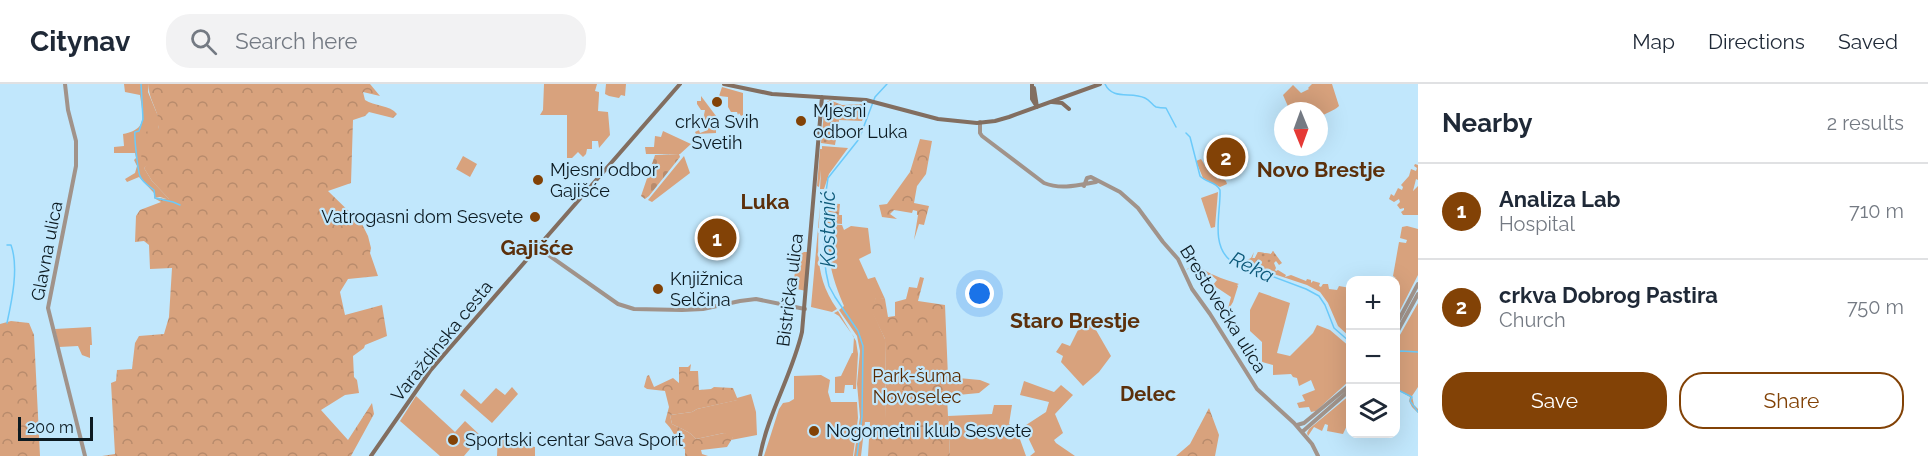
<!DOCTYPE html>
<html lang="en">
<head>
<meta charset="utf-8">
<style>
  body { margin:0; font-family:Raleway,sans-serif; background:#f2f2f3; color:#1f2937 }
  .controls { position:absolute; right:18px; bottom:18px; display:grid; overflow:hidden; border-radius:12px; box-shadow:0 6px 24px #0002 }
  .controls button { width:54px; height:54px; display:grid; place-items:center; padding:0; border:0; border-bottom:2px solid #e0e1e3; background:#fff; color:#1f2937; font:30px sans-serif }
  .compass { position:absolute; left:1274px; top:18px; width:54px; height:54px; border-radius:50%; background:#fff; box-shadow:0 6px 24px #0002; rotate:179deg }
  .scale { position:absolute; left:18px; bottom:15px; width:75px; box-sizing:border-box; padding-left:6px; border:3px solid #0c1a21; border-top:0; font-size:16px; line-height:21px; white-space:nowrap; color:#0c1a21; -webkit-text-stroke:4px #c1e7fc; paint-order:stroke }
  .you { position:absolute; left:980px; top:210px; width:21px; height:21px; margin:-15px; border:4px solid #fff; border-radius:50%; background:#1a73e8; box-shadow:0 0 0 9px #1a73e833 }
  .badge { display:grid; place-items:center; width:39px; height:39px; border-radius:50%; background:#824206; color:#fff; font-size:20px; font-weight:700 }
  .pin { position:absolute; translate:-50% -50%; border:3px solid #fff; box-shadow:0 2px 6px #0006 }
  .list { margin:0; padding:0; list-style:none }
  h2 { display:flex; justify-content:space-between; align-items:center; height:78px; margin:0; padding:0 24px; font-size:26px }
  h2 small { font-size:20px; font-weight:400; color:#747a83 }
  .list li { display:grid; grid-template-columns:39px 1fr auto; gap:18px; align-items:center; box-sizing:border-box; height:96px; padding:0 24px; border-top:2px solid #e0e1e3 }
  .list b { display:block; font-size:22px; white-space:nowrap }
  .list p { margin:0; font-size:20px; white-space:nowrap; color:#747a83 }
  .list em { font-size:20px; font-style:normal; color:#747a83 }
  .actions { display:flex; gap:12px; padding:18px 24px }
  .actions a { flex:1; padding:14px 0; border:2px solid #824206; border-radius:24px; text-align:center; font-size:21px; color:#824206 }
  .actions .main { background:#824206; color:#fff }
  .icon { flex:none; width:33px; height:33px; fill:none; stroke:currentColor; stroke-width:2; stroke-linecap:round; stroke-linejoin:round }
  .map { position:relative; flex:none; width:1418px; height:372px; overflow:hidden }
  header { display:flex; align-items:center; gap:36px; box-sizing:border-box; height:84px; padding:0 30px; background:#fff; border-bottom:2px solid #e0e1e3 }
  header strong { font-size:28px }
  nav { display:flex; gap:33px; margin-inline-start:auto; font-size:21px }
  .search { width:420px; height:54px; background:#f2f2f3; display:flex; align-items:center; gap:15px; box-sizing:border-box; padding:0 21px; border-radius:24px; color:#747a83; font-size:22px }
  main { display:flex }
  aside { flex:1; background:#fff }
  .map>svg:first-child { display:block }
  .green { fill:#d8a27d }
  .forest { fill:url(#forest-crowns) }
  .cemetery { fill:url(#cemetery-stones) }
  .park { fill:url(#park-dots) }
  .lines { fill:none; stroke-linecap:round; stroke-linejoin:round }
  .stream { stroke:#6bcafa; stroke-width:1.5 }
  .tertiary { stroke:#a1938a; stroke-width:4 }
  .secondary { stroke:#826e60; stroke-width:4 }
  .poi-dot { fill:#824206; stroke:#c1e7fc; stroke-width:2 }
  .labels { text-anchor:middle; stroke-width:4.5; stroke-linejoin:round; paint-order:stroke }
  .poi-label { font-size:18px; fill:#0c1a21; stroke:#c1e7fc; text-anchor:start }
  .street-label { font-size:18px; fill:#0c1a21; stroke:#c1e7fc }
  .park-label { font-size:18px; fill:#582900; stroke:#c1e7fc }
  .water-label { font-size:20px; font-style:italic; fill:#0d5a7a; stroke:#c1e7fc }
  .neighbourhood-label { font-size:20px; font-weight:bold; fill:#5c300b; stroke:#c1e7fc }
  .quarter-label { font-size:21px; font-weight:bold; fill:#5c300b; stroke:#c1e7fc }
</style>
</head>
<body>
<header>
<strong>Citynav</strong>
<div class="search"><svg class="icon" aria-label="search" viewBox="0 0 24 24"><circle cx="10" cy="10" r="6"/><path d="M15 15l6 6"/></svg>Search here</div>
<nav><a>Map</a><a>Directions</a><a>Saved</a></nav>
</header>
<main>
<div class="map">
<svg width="1418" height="372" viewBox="0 0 1418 372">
  <defs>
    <pattern id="forest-crowns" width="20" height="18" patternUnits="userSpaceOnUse" patternTransform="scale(1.5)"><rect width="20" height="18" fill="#d8a27d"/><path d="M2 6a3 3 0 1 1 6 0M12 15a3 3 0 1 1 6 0" fill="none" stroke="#b88b6c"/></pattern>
    <pattern id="cemetery-stones" width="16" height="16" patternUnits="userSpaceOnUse" patternTransform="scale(1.5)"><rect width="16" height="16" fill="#d8a27d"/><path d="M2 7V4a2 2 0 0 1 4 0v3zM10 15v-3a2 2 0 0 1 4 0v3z" fill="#b88b6c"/></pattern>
    <pattern id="park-dots" width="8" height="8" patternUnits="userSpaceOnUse" patternTransform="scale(1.5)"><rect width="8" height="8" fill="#d8a27d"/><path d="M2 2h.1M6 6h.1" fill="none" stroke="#b88b6c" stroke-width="1.8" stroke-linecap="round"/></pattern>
  </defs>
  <rect width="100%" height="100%" fill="#c1e7fc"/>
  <path class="green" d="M 124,0 L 149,0 L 148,8 L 160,37 L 158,45 L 149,57 L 147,81 L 144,84 L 152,97 L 170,116 L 160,113 L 154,114 L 154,109 L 139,93 L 127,98 L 125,95 L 135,89 L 137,82 L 134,76 L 136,74 L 135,69 L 114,69 L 114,63 L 124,62 L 123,50 C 148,45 143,33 140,11 L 125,8 Z
    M 544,0 L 597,0 L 595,7 L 599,8 L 599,11 L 598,27 L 608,28 L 610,51 L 599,64 L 598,57 L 592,57 L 592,65 L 587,65 L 586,70 L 583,73 L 578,68 L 572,74 L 567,74 L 567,31 L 540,31 L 543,26 Z
    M 606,0 L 626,0 L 625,12 L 621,11 L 619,14 L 609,12 L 605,10 Z
    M 1312,0 L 1332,0 L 1339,22 C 1333,28 1326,28 1319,34 L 1319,27 L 1290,27 L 1283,11 L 1293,1 L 1301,9 L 1309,5 L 1308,4 Z
    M 722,3 L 743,9 L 743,31 L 741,32 L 739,29 L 738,31 L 737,28 L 731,28 L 728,23 L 728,13 L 719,12 Z
    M 701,12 L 716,32 L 716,49 L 696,50 L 695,48 L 699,46 L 700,49 L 708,46 L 704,31 L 705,26 L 701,26 L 697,20 L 697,17 L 701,17 Z
    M 663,47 L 691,60 L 680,70 L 646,70 L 645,63 L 654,63 L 655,52 L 661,53 Z
    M 822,62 L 848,64 L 829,90 L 824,105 L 820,105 L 821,86 L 819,103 L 817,102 L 820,65 L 822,65 Z
    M 463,72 L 477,80 L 470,93 L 456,85 Z
    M 684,72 L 690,89 L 652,118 L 648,116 Z
    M 1201,75 L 1209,88 L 1218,95 L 1220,93 L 1226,97 L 1227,100 L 1220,103 L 1203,94 L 1196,77 Z
    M 1415,80 L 1418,81 L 1418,96 L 1416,95 L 1413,107 L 1418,102 L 1418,131 L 1403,131 L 1401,128 L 1404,126 L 1404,124 L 1400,125 L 1397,121 L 1400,118 L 1399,115 L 1394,118 L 1389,115 L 1391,110 L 1394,112 L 1398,104 L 1402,106 L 1403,103 L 1401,101 L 1409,92 L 1411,85 L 1416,87 L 1417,84 L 1414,82 Z
    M 1218,108 L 1215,143 L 1211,144 L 1201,114 Z
    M 820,122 C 818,161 813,191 837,225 L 832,228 L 811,223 Z
    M 828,140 L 842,141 L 844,146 L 851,142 L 868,144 L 871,169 L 859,175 L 868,195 L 875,193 L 885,215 L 876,214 L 872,226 L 885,255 L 886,335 L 876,335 L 876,372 L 868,372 L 870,338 L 865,338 L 861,372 L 854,372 L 860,333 L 857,300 L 860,267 L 857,252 L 839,226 L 844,222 C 830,189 828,176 828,140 Z
    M 1407,142 L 1418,145 L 1418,191 L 1396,234 L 1396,196 L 1389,196 L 1391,193 L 1396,194 L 1393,192 L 1399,158 L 1406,159 L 1407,156 L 1400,154 L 1402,143 Z
    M 1273,167 L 1282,179 L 1279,181 L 1276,177 L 1274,179 L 1276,184 L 1275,186 L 1276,187 L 1278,186 L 1286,191 L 1285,193 L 1291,191 L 1306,197 L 1307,195 L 1311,196 L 1311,199 L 1313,197 L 1320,199 L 1319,202 L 1321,203 L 1323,200 L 1328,200 L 1329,205 L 1337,206 L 1339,202 L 1350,204 L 1350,253 L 1338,242 L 1328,219 L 1320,208 L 1307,201 L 1246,181 L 1247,176 L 1250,176 L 1254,168 L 1252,175 L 1255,174 L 1258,168 L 1271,170 Z
    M 804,168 L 809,168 L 806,207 L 797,205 L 793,200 L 798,171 Z
    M 1191,182 C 1200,181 1206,188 1214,191 C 1222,195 1231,197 1239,200 L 1237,201 L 1238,202 L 1233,218 L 1227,228 L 1231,213 L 1213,201 L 1217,196 L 1211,191 L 1206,196 L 1202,187 L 1194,182 L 1186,186 Z
    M 1259,208 L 1290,219 L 1277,269 L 1290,272 L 1313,249 L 1317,241 L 1330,246 L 1350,263 L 1350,296 L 1316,327 L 1311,328 L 1309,323 L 1299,324 L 1297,319 L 1305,317 L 1302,311 L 1315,306 L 1311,296 L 1299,302 L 1297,294 L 1293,293 L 1291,290 L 1273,291 L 1273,281 L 1262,278 L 1262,258 L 1250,247 L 1250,226 Z
    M 1418,219 L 1418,303 L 1412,312 L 1414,321 L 1418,325 L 1418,329 L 1412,323 L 1409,317 L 1410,313 L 1398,306 L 1396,302 L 1396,272 L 1397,270 L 1396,268 L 1396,258 Z
    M 838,227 L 856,257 L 858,270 L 856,305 L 853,305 L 853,301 L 845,301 L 844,309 L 835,309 L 835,293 L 841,292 L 852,269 L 853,269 L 854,253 L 839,232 L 834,229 Z
    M 1083,236 L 1096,246 L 1111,272 L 1099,288 L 1083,302 L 1061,278 L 1063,272 L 1056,268 L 1062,259 L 1070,262 Z
    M 91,243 L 92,261 L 90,261 L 90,274 L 82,271 L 78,262 L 59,263 L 55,245 Z
    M 821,291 L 830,296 L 828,308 L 831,318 L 857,318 L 858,334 L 853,372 L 764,372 L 779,325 L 783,319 L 789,318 L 794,315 L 794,292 Z
    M 1024,297 L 1054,308 L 1061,301 L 1073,311 L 1055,330 L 1063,349 L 1054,356 L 1056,359 L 1075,372 L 1030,372 L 1035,368 L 1023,343 L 1046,328 L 1049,318 L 1020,311 Z
    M 512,303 L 518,310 L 492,339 L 460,311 L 464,305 L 481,320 L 496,304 L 505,311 Z
    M 751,310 L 756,328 L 757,351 L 731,356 L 733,353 L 724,349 L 696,355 C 690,347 681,345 672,340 L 670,331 L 692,328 L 697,325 L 737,316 L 737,314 Z
    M 1350,311 L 1350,319 L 1346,329 L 1350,331 L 1350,335 L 1343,350 L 1327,347 L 1328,341 L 1325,340 L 1322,347 L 1314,343 L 1308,352 L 1307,349 L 1309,345 Z
    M 416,312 L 455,348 L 465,337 L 481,352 L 464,372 L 440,372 L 400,337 Z
    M 994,321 L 1012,321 L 1009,340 L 1012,342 L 1012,350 L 1017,347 L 1026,372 L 950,372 L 948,332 L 992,330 Z
    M 498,351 L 528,354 L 527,362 L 535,363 L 535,372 L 497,372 Z"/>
  <path class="forest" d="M 149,0 L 370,0 L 380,12 L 363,8 L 365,16 C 374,22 390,21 397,30 L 393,34 L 369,28 L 365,32 L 353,36 L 351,99 L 328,107 L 362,140 L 368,152 L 371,164 L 370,169 L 378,192 L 348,195 L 340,208 L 345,231 L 382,221 L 387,252 L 365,261 L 364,264 L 353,272 L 354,293 L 357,296 L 359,309 L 345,311 L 321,326 L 348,356 L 372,319 L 374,330 L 351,372 L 102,372 L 115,370 L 111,299 L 116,297 L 117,286 L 132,285 L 135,259 L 139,252 L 164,250 L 169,233 L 172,184 L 150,185 L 149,161 L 144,157 L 135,158 L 136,132 L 140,126 L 161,118 L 154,114 L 169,115 L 152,97 L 144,84 L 147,80 L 141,72 L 145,58 L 149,57 L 145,50 L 151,41 L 158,45 C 162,29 147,16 149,0 Z
    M 920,55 L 932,57 L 926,90 L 917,102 L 914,119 L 929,122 L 924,141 L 919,140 L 914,156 L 918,131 L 917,131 L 917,127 L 913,126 L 912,129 L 894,126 L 890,130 L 897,135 L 882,133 L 879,121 L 887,120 L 910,88 Z
    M 920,193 L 924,194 L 918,217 L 945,221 L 948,293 L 980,296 L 990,300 L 979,309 L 947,312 L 950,372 L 876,372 L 876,335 L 886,335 L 885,255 L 871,226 L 876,213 L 885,215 L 888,233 L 895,232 L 895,218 L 906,215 L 909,203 L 917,204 Z
    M 11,237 L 29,239 L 34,251 L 40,372 L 0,372 L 0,240 Z
    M 691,280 L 690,287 L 698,287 L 699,306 L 711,305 L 714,303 L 733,304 L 738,316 L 697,325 L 692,328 L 670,331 L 672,340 C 681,345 690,347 696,355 L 724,349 L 735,350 L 727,363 L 701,366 L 702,370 L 708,372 L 685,372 L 685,365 L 676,361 C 676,352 672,345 665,338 L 669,323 L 665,307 L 647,305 L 644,303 L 647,292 L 649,291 L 654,303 L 673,294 L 679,299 L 679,283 L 688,283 Z
    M 1209,324 L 1219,351 L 1215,372 L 1176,372 L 1190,360 Z"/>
  <path class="cemetery" d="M 679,70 L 680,73 L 676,78 L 649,112 L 645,115 L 641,112 L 655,71 Z"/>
  <path class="park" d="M 830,16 L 842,21 L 867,20 L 862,37 L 839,36 L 835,61 L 821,59 L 825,19 Z
    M 826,119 L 840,120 L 839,131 L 842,131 L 842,140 L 825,139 Z
    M 1273,167 L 1277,173 L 1258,185 L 1246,181 L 1247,176 L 1251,174 L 1255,174 L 1258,168 L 1271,170 Z"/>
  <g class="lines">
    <path class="stream" d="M 141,0 L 143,35 L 139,47 L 135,48 C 134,52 138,88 140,92 C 142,98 149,102 154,106 L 155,114 L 173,118 L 180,121
      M 1105,0 C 1113,17 1131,7 1145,14 C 1150,16 1152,21 1156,23 C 1160,24 1163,24 1166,24 L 1176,43
      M 1186,49 L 1190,53 L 1200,92 C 1206,99 1216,97 1220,106 C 1221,128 1210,161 1231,177 L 1306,205 L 1319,212 L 1325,221 L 1334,244 L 1350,258
      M 7,161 L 11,161 C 19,183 12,216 7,239
      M 1396,269 L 1401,267 L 1418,268
      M 1396,301 L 1398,306 L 1412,313 L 1410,317 L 1418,328
      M 857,372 L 862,333 L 863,262 L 858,247 L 835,213 L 829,202 L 826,188 L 824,169 L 826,108 L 828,94 L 859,55 L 875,13 L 887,0"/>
    <path class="tertiary" d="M 65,0 L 68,26 L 76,57 L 76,82 L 48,224 L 85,372
      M 980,38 L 980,49 L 982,52 L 1044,99 C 1061,106 1079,101 1096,98
      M 1084,102 L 1087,94 L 1091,93 L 1120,108 L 1138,124 L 1163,158 L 1178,175 L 1192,205 L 1210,230 L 1257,305 L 1294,339 L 1312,360 L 1318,372
      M 537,163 L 618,220 L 634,225 L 682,226 L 703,225 L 740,217 L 756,215 L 805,225
      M 1396,241 L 1418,200
      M 1396,250 L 1418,210
      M 1297,341 L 1304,339 L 1350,301
      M 1302,348 L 1350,306"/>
    <path class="secondary" d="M 724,0 L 772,10 L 866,16 L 938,35 L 977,39 L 995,37 L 1009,33 L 1100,0
      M 1032,0 L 1032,15 L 1037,23
      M 1034,4 L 1037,23
      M 1052,18 L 1062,19 L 1069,25
      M 371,372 L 430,287 L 448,266 L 680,0
      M 760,372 C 768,329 792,291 802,248 L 822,13"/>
  </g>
  <g class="poi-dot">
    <circle cx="717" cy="18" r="6"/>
    <circle cx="801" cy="37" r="6"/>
    <circle cx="538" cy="96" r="6"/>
    <circle cx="535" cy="133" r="6"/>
    <circle cx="658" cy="205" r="6"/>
    <circle cx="814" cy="347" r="6"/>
    <circle cx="453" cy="356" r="6"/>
  </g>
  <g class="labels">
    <g class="poi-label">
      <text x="813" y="33">Mjesni<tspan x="813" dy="21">odbor Luka</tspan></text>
      <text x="717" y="44" text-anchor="middle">crkva Svih<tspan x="717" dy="21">Svetih</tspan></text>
      <text x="550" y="92">Mjesni odbor<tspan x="550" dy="21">Gajišće</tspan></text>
      <text x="523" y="139" text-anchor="end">Vatrogasni dom Sesvete</text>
      <text x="670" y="201">Knjižnica<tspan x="670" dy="21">Selčina</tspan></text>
      <text x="826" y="353">Nogometni klub Sesvete</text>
      <text x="465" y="362">Sportski centar Sava Sport</text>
    </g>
    <g class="street-label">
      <text transform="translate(47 167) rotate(-79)" y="6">Glavna ulica</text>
      <text transform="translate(790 206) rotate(-83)" y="6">Bistrička ulica</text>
      <text transform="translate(1223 225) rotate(58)" y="6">Brestovečka ulica</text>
      <text transform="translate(442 257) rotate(-51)" y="6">Varaždinska cesta</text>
    </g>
    <g class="park-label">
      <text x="917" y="298">Park-šuma<tspan x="917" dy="21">Novoselec</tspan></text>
    </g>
    <g class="water-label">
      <text transform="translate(828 145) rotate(-90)" y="7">Kostanić</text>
      <text transform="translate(1252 183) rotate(26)" y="7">Reka</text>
    </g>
    <g class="neighbourhood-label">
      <text x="1148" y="317">Delec</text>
    </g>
    <g class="quarter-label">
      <text x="1321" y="93">Novo Brestje</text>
      <text x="765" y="125">Luka</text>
      <text x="537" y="171">Gajišće</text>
      <text x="1075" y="244">Staro Brestje</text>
    </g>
  </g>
</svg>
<div class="controls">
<button>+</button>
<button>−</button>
<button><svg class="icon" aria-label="layers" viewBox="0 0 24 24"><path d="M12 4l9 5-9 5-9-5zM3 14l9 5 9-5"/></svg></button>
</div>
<svg class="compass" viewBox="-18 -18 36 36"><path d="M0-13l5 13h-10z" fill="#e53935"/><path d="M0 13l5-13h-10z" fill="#747a83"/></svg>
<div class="scale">200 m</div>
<div class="you"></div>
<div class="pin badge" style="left:717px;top:154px">1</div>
<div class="pin badge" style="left:1226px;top:73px">2</div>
</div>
<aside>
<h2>Nearby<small>2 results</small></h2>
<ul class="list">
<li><span class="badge">1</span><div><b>Analiza Lab</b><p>Hospital</p></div><em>710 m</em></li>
<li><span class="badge">2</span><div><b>crkva Dobrog Pastira</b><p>Church</p></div><em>750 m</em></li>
</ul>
<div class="actions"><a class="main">Save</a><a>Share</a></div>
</aside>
</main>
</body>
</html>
